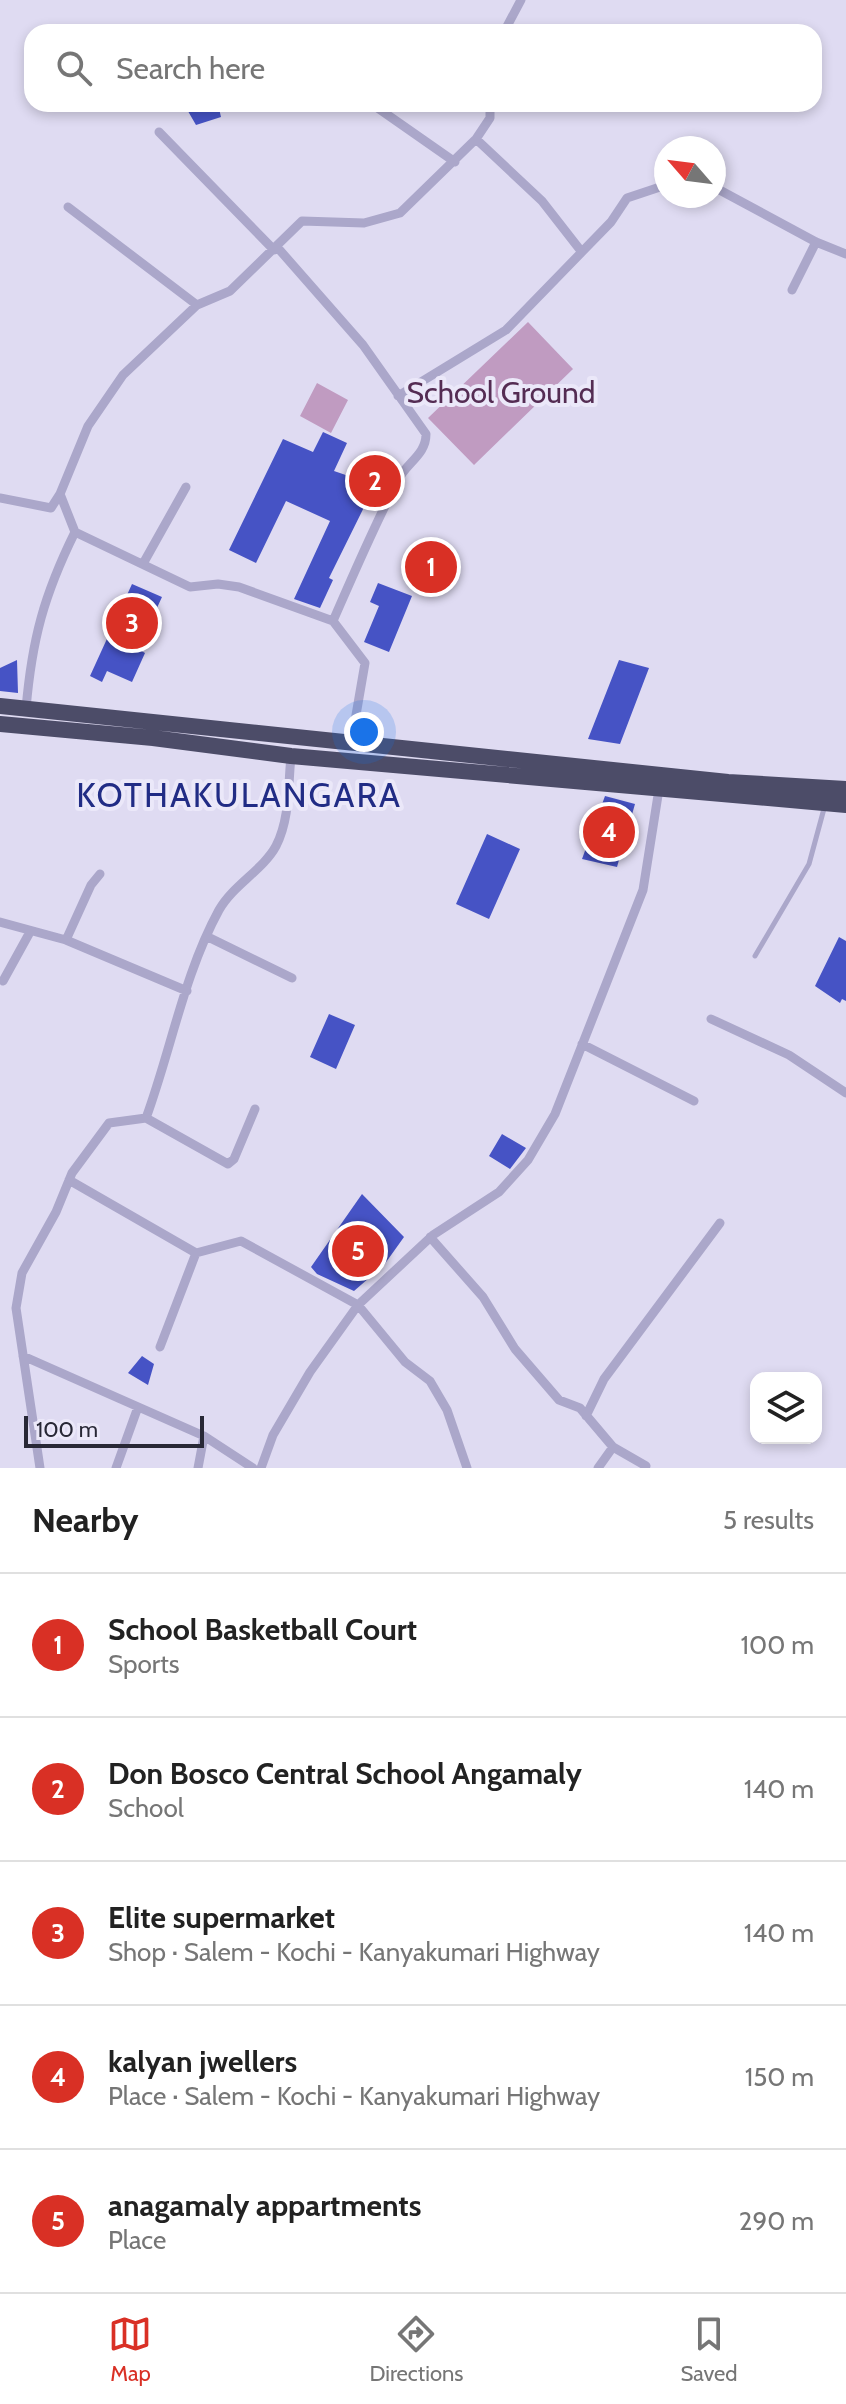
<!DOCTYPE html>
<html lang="en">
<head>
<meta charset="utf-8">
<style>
  body { margin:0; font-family:Cabin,sans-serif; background:#f2f2f2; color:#222 }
  .controls { position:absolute; right:24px; bottom:24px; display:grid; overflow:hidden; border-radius:16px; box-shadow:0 4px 12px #0003 }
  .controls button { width:72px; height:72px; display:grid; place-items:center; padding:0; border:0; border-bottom:2px solid #e0e0e0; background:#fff; color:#222; font:40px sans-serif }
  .compass { position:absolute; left:654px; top:136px; width:72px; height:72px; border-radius:50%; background:#fff; box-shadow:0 4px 12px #0003; rotate:298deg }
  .scale { position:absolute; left:24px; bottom:20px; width:180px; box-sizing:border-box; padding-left:8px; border:4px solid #282836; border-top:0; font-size:22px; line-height:28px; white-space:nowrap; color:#282836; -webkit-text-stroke:6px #ebe8f9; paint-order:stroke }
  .you { position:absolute; left:364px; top:732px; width:28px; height:28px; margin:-20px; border:6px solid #fff; border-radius:50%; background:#1a73e8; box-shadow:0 0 0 12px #1a73e833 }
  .badge { display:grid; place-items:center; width:52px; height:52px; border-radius:50%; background:#d93025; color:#fff; font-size:26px; font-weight:700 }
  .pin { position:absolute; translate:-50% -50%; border:4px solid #fff; box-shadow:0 2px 8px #0006 }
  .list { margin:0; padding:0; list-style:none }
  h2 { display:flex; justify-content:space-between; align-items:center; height:104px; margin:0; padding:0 32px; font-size:34px }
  h2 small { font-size:26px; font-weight:400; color:#767676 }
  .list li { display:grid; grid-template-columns:52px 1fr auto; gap:24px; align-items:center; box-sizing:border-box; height:144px; padding:0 32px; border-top:2px solid #e0e0e0 }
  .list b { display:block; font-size:30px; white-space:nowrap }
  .list p { margin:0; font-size:26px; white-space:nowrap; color:#767676 }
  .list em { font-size:26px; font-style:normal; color:#767676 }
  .icon { flex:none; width:44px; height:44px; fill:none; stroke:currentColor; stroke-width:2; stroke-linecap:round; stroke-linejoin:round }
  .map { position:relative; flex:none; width:846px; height:1468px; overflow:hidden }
  .search { position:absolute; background:#fff; box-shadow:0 4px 12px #0003; left:24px; right:24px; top:24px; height:88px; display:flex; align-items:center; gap:20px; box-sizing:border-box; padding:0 28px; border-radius:24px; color:#767676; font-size:30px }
  .sheet { height:824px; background:#fff }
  nav { display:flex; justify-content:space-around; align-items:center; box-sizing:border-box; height:112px; border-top:2px solid #e0e0e0; background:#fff; font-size:22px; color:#767676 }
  nav a { display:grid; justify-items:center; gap:4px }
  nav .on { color:#d93025 }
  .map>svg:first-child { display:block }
  .green { fill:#c09bc1 }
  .building { fill:#4653c5 }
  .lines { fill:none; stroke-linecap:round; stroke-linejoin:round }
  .service { stroke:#aba7ca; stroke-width:5 }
  .minor { stroke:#aba7ca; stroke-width:9 }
  .trunk { stroke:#4c4c68; stroke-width:16 }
  .labels { text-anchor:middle; stroke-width:8; stroke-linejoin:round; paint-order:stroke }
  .park-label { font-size:30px; fill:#542c53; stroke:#ebe8f9 }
  .quarter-label { font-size:34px; letter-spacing:2px; fill:#212c85; stroke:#ebe8f9 }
</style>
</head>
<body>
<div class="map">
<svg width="846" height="1468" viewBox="0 0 846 1468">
  <rect width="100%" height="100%" fill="#dfdbf2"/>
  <path class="green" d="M 528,322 L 573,369 L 474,465 L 428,418 Z
    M 317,383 L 348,400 L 331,433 L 300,416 Z
    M 414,543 L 460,567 L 447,590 L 402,567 Z"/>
  <path class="building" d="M 218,104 L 221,117 L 196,125 L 185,106 Z
    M 323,432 L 347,443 L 334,471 L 375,485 L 329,578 L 333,580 L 320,608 L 294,599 L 330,521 L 286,501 L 256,563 L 229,550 L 283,439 L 313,452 Z
    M 378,583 L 412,596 L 389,652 L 364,642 L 379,606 L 370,602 Z
    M 132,584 L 162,597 L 138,649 L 145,653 L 132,682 L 107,671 L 102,682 L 90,676 Z
    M 17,660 L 18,693 L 0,691 L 0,668 Z
    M 619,660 L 649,668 L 620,744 L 588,739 Z
    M 605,796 L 635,804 L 617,867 L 582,859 Z
    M 487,834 L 520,849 L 489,919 L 456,904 Z
    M 839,937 L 846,941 L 846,1001 L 842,999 L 840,1003 L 815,986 Z
    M 329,1014 L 355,1025 L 336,1069 L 310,1057 Z
    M 502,1134 L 526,1148 L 510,1169 L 489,1156 Z
    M 362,1194 L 404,1237 L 384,1265 L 354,1291 L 317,1274 L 311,1267 Z
    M 142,1356 L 154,1364 L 148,1385 L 128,1373 Z"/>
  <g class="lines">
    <path class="service" d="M 755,956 L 809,864 L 825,805"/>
    <path class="minor" d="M 504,32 L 521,0
      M 372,104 L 455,162
      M 159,132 L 274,250
      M 476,139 L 490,118 L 490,104
      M 714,187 L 816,242 L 846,254
      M 68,207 L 197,305
      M 277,247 L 363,345 L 426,434 C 426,455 407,462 398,480 C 374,526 354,573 333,621 L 365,663 L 351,744
      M 792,290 L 816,242
      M 398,396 L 506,330 L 611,222 L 627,198 L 666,185
      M 0,498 L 51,508 L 60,494
      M 75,532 L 190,587 L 218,584 L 239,587 L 333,621
      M 144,562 L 186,487
      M 26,709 C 32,639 44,595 75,532 L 60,494 L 88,426 L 123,375 L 197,305 L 230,291 L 302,221 L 364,223 L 400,213 L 476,139 L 542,201 L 581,251
      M 0,922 L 66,940 L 187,991
      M 208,937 L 292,978
      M 66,940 L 91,885 L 100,874
      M 3,981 L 30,932
      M 711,1019 L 789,1055 L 846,1093
      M 582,1044 L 694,1101
      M 146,1118 L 228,1164 L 234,1159 L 255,1109
      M 69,1180 L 196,1253
      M 430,1237 L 483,1297 L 515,1349 L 559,1400 L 580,1408 L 613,1447 L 646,1466
      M 160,1347 L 196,1253 L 241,1241 L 358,1305 L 405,1362 L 430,1381 L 447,1410 L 467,1468
      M 23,1356 L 204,1436 L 198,1468
      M 586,1416 L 604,1379 L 720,1223
      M 204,1436 L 253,1468
      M 40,1468 L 16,1308 L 22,1273 L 56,1212 L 72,1173 L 109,1123 L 146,1118 C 171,1050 184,974 219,910 C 233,885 263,870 276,846 C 290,819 288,785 291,756
      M 116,1468 L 138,1407
      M 261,1468 L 273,1435 L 310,1372 L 358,1305 L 433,1235 L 499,1192 L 528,1160 L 555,1114 L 643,890 L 659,789
      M 598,1468 L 613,1447"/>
    <path class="trunk" d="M 0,706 L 728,782 L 846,789
      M 0,724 L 153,738 L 291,756 L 846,805"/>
  </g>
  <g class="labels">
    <g class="park-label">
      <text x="501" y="403">School Ground</text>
    </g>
    <g class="quarter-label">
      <text x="239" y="807">KOTHAKULANGARA</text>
    </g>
  </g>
</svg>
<div class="controls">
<button><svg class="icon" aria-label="layers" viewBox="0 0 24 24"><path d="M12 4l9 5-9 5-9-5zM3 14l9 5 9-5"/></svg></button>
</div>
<svg class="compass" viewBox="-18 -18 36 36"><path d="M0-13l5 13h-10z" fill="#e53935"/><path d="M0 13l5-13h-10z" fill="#767676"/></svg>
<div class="scale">100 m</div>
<div class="you"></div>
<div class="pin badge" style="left:431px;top:567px">1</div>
<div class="pin badge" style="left:375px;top:481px">2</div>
<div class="pin badge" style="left:132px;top:623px">3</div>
<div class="pin badge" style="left:609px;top:832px">4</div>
<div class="pin badge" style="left:358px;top:1251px">5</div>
<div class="search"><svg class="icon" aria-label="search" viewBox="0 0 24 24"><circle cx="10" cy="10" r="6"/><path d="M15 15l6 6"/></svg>Search here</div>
</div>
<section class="sheet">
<h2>Nearby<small>5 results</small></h2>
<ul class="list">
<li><span class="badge">1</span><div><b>School Basketball Court</b><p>Sports</p></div><em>100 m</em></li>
<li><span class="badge">2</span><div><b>Don Bosco Central School Angamaly</b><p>School</p></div><em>140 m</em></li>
<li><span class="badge">3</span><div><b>Elite supermarket</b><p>Shop · Salem - Kochi - Kanyakumari Highway</p></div><em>140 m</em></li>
<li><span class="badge">4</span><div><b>kalyan jwellers</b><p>Place · Salem - Kochi - Kanyakumari Highway</p></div><em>150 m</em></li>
<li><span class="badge">5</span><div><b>anagamaly appartments</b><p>Place</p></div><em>290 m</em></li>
</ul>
</section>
<nav>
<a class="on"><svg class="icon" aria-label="map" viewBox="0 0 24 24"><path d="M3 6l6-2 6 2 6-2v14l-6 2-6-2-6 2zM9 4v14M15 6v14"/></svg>Map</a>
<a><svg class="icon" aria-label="directions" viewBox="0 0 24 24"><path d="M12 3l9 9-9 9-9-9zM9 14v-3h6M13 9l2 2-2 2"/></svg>Directions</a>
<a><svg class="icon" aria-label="saved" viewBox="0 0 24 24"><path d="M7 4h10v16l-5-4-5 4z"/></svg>Saved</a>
</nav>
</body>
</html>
